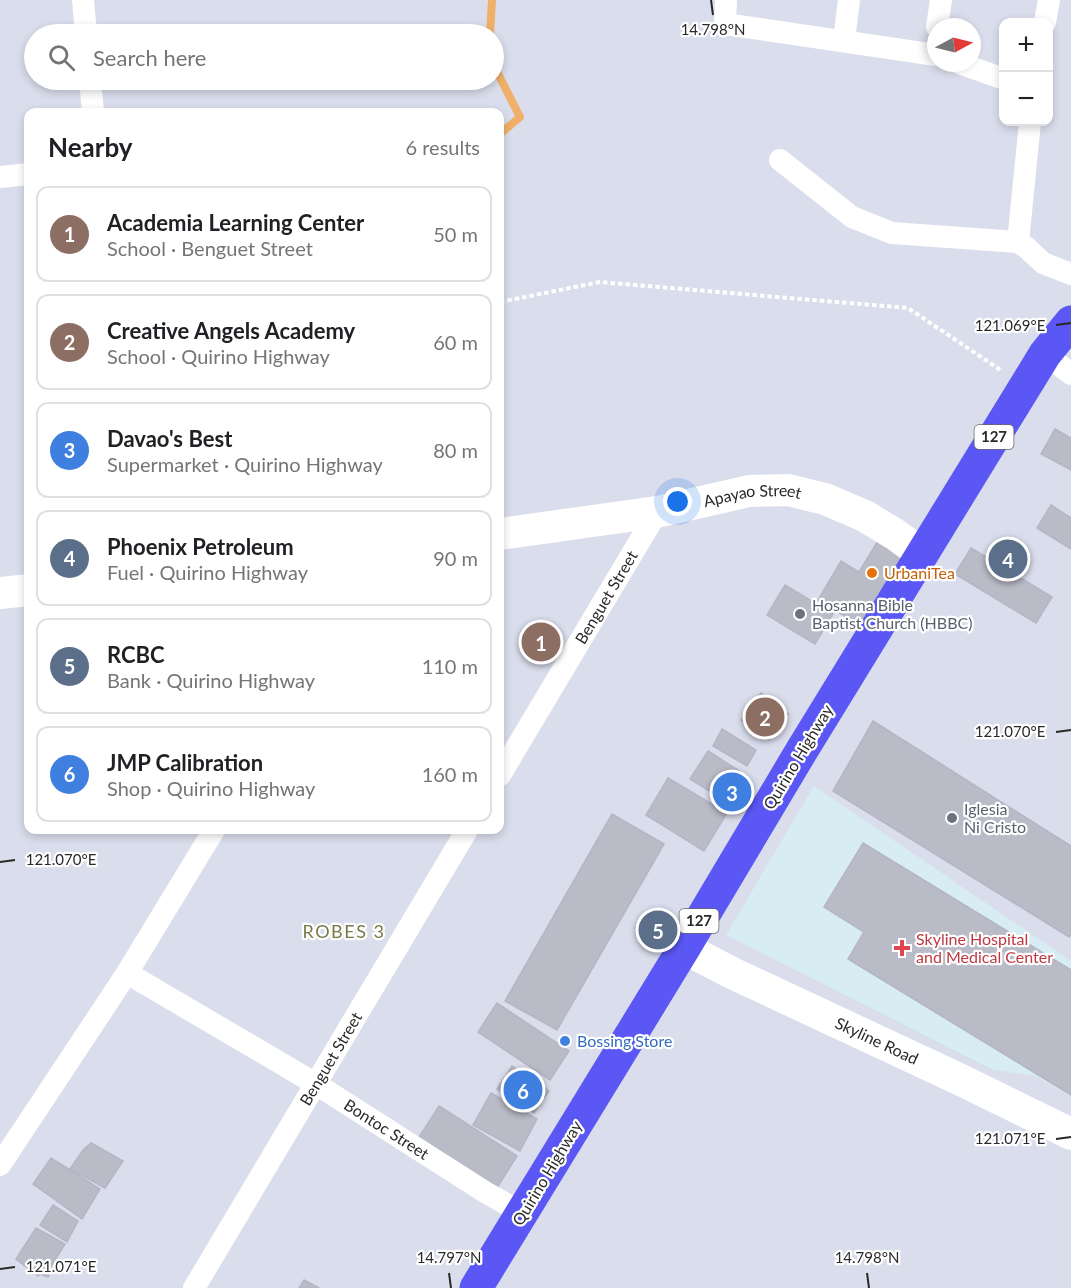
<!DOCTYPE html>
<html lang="en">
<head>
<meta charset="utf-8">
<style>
  body { margin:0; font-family:Lato,sans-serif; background:#f2f2f2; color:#202124 }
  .controls { position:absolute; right:18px; top:18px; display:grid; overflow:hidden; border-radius:12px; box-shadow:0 3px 9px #0003 }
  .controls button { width:54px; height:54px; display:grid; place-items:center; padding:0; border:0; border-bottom:2px solid #e0e0e0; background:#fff; color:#202124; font:30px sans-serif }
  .compass { position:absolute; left:927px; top:18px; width:54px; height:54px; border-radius:50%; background:#fff; box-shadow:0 3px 9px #0003; rotate:83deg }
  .you { position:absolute; left:678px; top:502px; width:21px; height:21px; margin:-15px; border:4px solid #fff; border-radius:50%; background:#1a73e8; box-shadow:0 0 0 9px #1a73e833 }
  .badge { display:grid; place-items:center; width:39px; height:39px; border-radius:50%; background:#2563eb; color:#fff; font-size:20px; font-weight:700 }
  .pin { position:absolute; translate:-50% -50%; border:3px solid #fff; box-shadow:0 2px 6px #0006 }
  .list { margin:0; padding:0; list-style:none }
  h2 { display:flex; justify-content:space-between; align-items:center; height:78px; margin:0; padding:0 24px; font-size:26px }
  h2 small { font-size:20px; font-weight:400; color:#757577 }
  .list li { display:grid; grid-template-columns:39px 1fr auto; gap:18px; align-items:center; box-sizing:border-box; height:96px; margin:0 12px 12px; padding:0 12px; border:2px solid #e0e0e0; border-radius:12px }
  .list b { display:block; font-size:22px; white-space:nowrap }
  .list p { margin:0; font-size:20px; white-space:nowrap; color:#757577 }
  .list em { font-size:20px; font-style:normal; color:#757577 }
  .icon { flex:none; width:33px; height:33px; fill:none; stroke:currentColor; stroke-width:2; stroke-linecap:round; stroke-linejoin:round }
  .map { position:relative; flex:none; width:1071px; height:1288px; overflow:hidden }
  .search { position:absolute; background:#fff; box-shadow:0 3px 9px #0003; left:24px; top:24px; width:480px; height:66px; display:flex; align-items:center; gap:15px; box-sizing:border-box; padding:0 21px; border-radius:33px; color:#757577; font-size:22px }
  .panel { position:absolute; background:#fff; box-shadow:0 3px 9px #0003; left:24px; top:108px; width:480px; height:726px; border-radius:12px }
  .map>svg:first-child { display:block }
  .medical { fill:#d7edf3 }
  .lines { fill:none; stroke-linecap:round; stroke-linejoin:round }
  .stream { stroke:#f1b069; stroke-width:8 }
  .building { fill:#b9bbc7; stroke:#b4b6c7; stroke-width:1.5 }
  .path { stroke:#fff; stroke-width:4; stroke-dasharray:4.5 3; stroke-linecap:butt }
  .street { stroke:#fff; stroke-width:22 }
  .secondary { stroke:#fff; stroke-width:32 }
  .primary { stroke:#5a57f4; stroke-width:33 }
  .ticks { fill:none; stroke:#292929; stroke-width:2 }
  .food-dot { fill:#e8710a; stroke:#fff; stroke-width:2 }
  .worship-dot { fill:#6b7280; stroke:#fff; stroke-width:2 }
  .health-dot { fill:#e0444e; stroke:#fff; stroke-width:2 }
  .shop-dot { fill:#3f7fe0; stroke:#fff; stroke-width:2 }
  .labels { text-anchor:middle; stroke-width:4.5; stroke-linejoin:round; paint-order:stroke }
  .shield { fill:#fff; stroke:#696969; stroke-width:1.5 }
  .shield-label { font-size:15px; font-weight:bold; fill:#292929 }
  .street-label { font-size:16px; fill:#292929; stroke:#fff }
  .food-label { font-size:16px; fill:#c56008; stroke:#fff; text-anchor:start }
  .worship-label { font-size:16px; fill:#5b616d; stroke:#fff; text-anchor:start }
  .health-label { font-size:16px; fill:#be3a42; stroke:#fff; text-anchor:start }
  .shop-label { font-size:16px; fill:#366cbe; stroke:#fff; text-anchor:start }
  .neighbourhood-label { font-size:18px; letter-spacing:1.5px; fill:#777a48; stroke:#fff }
  .ticks-label { font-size:15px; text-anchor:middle; fill:#292929; stroke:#fff; stroke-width:4.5; stroke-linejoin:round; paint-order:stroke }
</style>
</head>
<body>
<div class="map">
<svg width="1071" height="1288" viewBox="0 0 1071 1288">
  <rect width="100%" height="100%" fill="#daddec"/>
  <path class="medical" d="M 814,786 L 1071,961 L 1071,1097 L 1036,1076 L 994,1070 L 726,935 Z"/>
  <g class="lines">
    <path class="stream" d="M 490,34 L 492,0
      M 494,66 L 520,117 L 500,134"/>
  </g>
  <path class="building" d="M 1055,429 L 1071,438 L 1071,470 L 1041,454 Z
    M 1051,505 L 1071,518 L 1071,549 L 1037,528 Z
    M 881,536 L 911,555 L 866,629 L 818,600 L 841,561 L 859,572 Z
    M 971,548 L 1052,597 L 1036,623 L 955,574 Z
    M 785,585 L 833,614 L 815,644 L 767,615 Z
    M 761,693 L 788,714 L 769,740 L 741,720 Z
    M 873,721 L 1071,846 L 1071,934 L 1069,937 L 833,791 Z
    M 722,729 L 756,750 L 747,766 L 713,746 Z
    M 708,751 L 747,776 L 730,804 L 690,779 Z
    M 668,778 L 727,813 L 704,851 L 646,815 Z
    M 612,814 L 664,844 L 557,1030 L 505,1001 Z
    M 863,843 L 1071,970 L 1071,1095 L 848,959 L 864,932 L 824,907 Z
    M 497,1003 L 569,1051 L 550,1080 L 478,1032 Z
    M 512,1066 L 549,1091 L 534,1113 L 497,1089 Z
    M 491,1093 L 537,1119 L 520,1151 L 473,1125 Z
    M 439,1106 L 517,1156 L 497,1188 L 419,1137 Z
    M 91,1143 L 123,1161 L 105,1188 L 70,1169 L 83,1150 Z
    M 51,1158 L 100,1189 L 82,1219 L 33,1184 Z
    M 53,1205 L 78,1221 L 67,1242 L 40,1225 Z
    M 36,1228 L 65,1244 L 48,1271 L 50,1272 L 48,1277 L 40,1274 L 38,1276 L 16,1259 Z
    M 304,1280 L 319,1288 L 299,1288 Z"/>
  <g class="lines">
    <path class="path" d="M 500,302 L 600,282 L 908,308 L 1002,371"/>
    <g class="street">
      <path d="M 83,0 L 86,34"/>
      <path d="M 726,0 L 725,24 L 936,55"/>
      <path d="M 1045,22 L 1049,0"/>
      <path d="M 937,27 L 941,0"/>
      <path d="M 844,40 L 849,0"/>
      <path d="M 959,63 L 1004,79"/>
      <path d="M 90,80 L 93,112"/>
      <path d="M 780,160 L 852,217 L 892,233 L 1018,242 L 1027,248 L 1043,263 L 1071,274"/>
      <path d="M 0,177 L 28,174"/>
      <path d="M 1018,242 L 1030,122"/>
      <path d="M 1045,354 L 1071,374"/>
      <path id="s1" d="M 500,775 L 657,512"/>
      <path id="s2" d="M 127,973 L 316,1084 L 485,1192 L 522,1213"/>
      <path d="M 0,1165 L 127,973 L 214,830"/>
      <path id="s3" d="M 194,1288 L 467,830"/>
    </g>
    <g class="secondary">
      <path id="s4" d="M 500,534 L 657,512 L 749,491 L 788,490 L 825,499 L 865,516 L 896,535 L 922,554"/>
      <path d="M 0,593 L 28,590"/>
      <path id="s5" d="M 684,948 L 732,973 L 961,1080 L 1071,1134"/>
    </g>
    <path class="primary" d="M 476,1288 L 684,948 L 802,750 L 1045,354 L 1071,322"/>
  </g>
  <path class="ticks" d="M 711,0 L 713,15M 1056,325 L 1071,323M 1056,732 L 1071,730M 0,862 L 15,860M 1056,1139 L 1071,1137M 0,1269 L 15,1267M 449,1273 L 451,1288M 867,1273 L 869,1288"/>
  <circle class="food-dot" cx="872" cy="573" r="6"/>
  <g class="worship-dot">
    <circle cx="800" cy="614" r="6"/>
    <circle cx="952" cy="818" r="6"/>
  </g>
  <path class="health-dot" d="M899 939h6v6h6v6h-6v6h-6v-6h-6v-6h6z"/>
  <circle class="shop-dot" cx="565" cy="1041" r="6"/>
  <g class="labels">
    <g class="shield">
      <rect x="974.5" y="425" width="39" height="24" rx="4.5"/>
      <rect x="679.5" y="909" width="39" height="24" rx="4.5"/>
    </g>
    <g class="shield-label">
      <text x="994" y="442">127</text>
      <text x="699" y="926">127</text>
    </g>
    <g class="street-label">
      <text dy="6" stroke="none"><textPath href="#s4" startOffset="256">Apayao Street</textPath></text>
      <text dy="6" stroke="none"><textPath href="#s1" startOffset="207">Benguet Street</textPath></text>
      <text transform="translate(798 757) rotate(-59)" y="6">Quirino Highway</text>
      <text dy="6" stroke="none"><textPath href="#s5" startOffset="214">Skyline Road</textPath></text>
      <text dy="6" stroke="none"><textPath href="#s3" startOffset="267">Benguet Street</textPath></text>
      <text dy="6" stroke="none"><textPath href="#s2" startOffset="303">Bontoc Street</textPath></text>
      <text transform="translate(547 1173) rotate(-59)" y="6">Quirino Highway</text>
    </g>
    <g class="food-label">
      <text x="884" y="579">UrbaniTea</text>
    </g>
    <g class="worship-label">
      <text x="812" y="611">Hosanna Bible<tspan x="812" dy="18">Baptist Church (HBBC)</tspan></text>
      <text x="964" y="815">Iglesia<tspan x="964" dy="18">Ni Cristo</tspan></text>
    </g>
    <g class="health-label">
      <text x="916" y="945">Skyline Hospital<tspan x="916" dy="18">and Medical Center</tspan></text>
    </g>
    <g class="shop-label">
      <text x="577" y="1047">Bossing Store</text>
    </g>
    <g class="neighbourhood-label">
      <text x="344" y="938">ROBES 3</text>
    </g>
  </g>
  <g class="ticks-label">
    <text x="713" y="35">14.798°N</text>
    <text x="1010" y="331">121.069°E</text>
    <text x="1010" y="737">121.070°E</text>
    <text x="61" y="865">121.070°E</text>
    <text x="1010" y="1144">121.071°E</text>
    <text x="449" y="1263">14.797°N</text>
    <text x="867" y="1263">14.798°N</text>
    <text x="61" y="1272">121.071°E</text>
  </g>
</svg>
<div class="controls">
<button>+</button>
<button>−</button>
</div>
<svg class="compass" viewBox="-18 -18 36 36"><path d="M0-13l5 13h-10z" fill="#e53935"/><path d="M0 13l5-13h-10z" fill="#757577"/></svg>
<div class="you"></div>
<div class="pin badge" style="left:541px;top:642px;background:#8d6e63">1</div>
<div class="pin badge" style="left:765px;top:717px;background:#8d6e63">2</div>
<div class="pin badge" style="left:732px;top:792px;background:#3f7fe0">3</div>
<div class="pin badge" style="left:1008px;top:559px;background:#5c6f8a">4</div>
<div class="pin badge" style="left:658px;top:930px;background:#5c6f8a">5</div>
<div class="pin badge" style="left:523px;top:1090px;background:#3f7fe0">6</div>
<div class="search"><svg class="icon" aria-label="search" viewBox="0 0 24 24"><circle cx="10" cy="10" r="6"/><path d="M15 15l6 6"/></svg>Search here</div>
<section class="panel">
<h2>Nearby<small>6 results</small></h2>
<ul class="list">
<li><span class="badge" style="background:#8d6e63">1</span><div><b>Academia Learning Center</b><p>School · Benguet Street</p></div><em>50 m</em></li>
<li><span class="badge" style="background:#8d6e63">2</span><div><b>Creative Angels Academy</b><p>School · Quirino Highway</p></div><em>60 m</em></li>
<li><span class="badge" style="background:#3f7fe0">3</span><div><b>Davao's Best</b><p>Supermarket · Quirino Highway</p></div><em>80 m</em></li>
<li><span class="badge" style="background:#5c6f8a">4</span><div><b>Phoenix Petroleum</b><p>Fuel · Quirino Highway</p></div><em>90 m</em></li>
<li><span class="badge" style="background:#5c6f8a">5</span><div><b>RCBC</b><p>Bank · Quirino Highway</p></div><em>110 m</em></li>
<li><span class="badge" style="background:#3f7fe0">6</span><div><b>JMP Calibration</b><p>Shop · Quirino Highway</p></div><em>160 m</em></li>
</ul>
</section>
</div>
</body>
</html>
